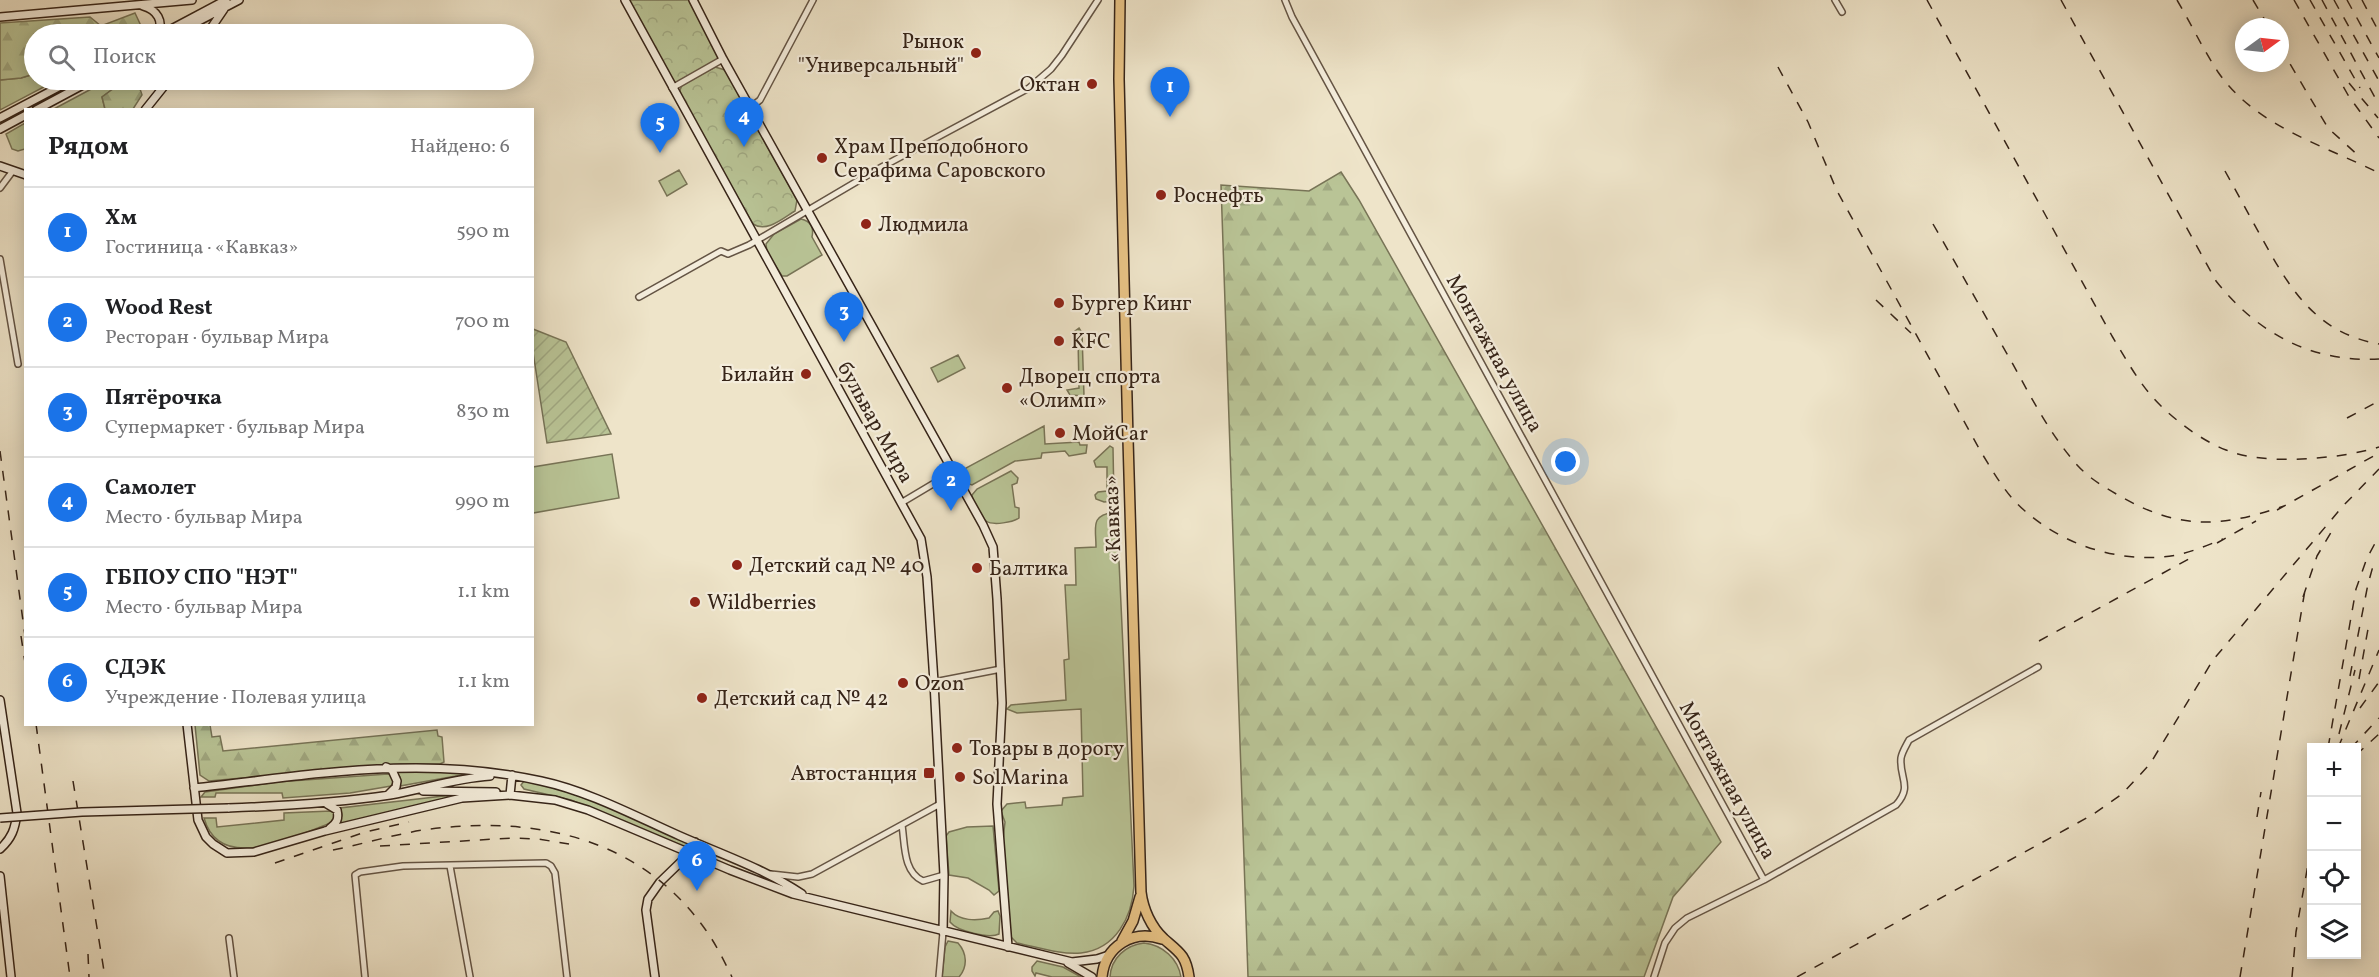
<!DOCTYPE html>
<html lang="ru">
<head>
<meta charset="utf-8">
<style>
  body { margin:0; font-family:Vollkorn,serif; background:#f2f2f2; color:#202124 }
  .controls { position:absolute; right:18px; bottom:18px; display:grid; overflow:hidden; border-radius:0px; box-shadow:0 3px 15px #0003 }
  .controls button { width:54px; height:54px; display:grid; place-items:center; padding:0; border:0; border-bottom:2px solid #e0e0e0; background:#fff; color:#202124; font:30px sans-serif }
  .compass { position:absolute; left:2235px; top:18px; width:54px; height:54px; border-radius:50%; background:#fff; box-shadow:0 3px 15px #0003; rotate:75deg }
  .you { position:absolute; left:1566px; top:462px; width:21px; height:21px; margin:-15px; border:4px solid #fff; border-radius:50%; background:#1a73e8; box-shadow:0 0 0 9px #1a73e833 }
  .badge { display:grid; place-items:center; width:39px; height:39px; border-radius:50%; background:#1a73e8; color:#fff; font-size:20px; font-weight:700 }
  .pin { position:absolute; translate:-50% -50px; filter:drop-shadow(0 2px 3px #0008) }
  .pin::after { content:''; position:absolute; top:32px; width:21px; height:18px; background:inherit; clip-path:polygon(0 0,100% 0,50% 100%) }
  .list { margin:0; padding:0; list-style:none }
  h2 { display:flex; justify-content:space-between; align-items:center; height:78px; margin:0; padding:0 24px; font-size:26px }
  h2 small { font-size:20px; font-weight:400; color:#757577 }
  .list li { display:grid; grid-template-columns:39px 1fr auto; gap:18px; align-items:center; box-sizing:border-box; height:90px; padding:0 24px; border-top:2px solid #e0e0e0 }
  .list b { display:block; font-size:22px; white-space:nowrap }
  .list p { margin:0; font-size:20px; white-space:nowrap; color:#757577 }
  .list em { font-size:20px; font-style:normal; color:#757577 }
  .icon { flex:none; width:33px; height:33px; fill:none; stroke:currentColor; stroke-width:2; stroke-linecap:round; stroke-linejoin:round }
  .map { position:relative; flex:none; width:2379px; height:977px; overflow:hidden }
  .search { position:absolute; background:#fff; box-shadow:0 3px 15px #0003; left:24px; top:24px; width:510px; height:66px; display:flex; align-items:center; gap:15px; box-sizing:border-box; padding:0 21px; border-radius:33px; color:#757577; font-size:22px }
  .panel { position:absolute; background:#fff; box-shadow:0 3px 15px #0003; left:24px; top:108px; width:510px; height:618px; border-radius:0px }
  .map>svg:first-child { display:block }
  .grass { fill:#b9c496; stroke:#787457; stroke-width:1.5 }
  .forest { fill:url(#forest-firs); stroke:#787457; stroke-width:1.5 }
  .park { fill:url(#park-crowns); stroke:#787457; stroke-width:1.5 }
  .garden { fill:url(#garden-furrows); stroke:#787457; stroke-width:1.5 }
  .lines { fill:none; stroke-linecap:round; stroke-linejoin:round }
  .street-casing { stroke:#645444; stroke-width:8 }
  .secondary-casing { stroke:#362418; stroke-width:10 }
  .highway-casing { stroke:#362418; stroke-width:12 }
  .street { stroke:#f4eddc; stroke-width:5 }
  .secondary { stroke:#f4eddc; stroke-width:7 }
  .highway { stroke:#e7c284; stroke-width:9 }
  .rail { stroke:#362418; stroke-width:1.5; stroke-dasharray:10 10; stroke-linecap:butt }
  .secondary-bridge-casing { stroke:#362418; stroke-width:10; stroke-linecap:butt }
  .secondary-bridge { stroke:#f4eddc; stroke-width:7 }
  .poi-dot { fill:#8f2418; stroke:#f4eddc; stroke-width:2 }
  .labels { text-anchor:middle; stroke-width:4.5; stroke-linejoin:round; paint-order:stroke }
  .poi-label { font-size:21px; fill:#362418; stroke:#f4eddc; text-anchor:start }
  .street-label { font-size:21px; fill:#362418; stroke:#f4eddc }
</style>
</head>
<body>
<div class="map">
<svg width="2379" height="977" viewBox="0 0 2379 977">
  <defs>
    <pattern id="forest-firs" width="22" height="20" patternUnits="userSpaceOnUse" patternTransform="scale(1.5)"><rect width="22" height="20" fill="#b9c496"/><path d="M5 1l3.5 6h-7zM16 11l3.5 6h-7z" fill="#a0a881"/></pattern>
    <pattern id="park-crowns" width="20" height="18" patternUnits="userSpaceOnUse" patternTransform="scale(1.5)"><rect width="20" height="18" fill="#b9c496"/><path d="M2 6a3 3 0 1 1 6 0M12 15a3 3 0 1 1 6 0" fill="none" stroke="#a0a881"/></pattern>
    <pattern id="garden-furrows" width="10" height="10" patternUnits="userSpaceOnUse" patternTransform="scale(1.5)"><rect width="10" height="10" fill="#b9c496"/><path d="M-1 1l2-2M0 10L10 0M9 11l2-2" fill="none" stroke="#a0a881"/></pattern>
  </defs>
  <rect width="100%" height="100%" fill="#eee4c9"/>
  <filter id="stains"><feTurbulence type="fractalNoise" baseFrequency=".00333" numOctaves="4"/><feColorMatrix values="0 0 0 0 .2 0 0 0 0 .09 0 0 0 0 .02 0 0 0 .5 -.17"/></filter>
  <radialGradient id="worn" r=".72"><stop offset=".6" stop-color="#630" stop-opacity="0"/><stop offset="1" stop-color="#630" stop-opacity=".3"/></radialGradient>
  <path class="grass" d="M 34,74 L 34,80 L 57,80 L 0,110 L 0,80 L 21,78 Z
    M 108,80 L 125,80 L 102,97 L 105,109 L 52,110 Z
    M 25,123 L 25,149 L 18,151 L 12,149 L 6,134 Z
    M 679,170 L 687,184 L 667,196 L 659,181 Z
    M 801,219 C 811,221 814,228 812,237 L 822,255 L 787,276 L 782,276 L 767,252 L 766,244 L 774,234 Z
    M 1079,328 L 1082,333 L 1084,396 L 1070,395 L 1067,390 L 1079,388 L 1078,338 L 1075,331 Z
    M 958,355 L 965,368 L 938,382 L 931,368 Z
    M 1044,426 L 1045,444 L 1079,442 L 1080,445 L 1087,445 L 1086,453 L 1069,456 L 1065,451 L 1042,453 L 1041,458 L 1015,461 L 972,485 L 963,482 L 961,475 L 966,468 Z
    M 1110,446 L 1113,448 L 1114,501 L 1104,502 L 1096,499 L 1095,495 L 1098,492 L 1107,491 L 1107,467 L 1096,467 L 1094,461 Z
    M 612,454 L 619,498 L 533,513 L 533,467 Z
    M 1011,471 L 1018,478 L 1017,483 L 1012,485 L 1015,507 L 1019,508 L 1019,518 C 1014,522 993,526 986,521 C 979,517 973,502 972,495 L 977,489 Z
    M 1114,512 L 1117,518 L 1134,886 C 1132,917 1116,949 1081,953 C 1061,955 1037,947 1017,943 L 1011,937 L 1003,840 L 1005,822 L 1001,811 L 1007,804 L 1025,802 L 1026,808 L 1062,805 L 1063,798 L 1083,796 L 1081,709 L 1017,713 L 1007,709 L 1011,705 L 1066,700 L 1064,660 L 1069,659 L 1065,585 L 1076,585 L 1075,548 L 1096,547 C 1096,526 1090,516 1114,512 Z
    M 443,770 L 467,774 L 400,786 L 400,777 L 395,771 Z
    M 388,774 L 391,775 L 394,782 L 391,786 L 350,793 L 283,798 L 282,793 L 216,793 L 215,797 L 201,797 L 205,792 L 277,782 Z
    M 524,781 C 580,791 635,819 687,842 L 689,846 L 687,848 L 571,800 L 524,789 L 521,785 Z
    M 461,794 L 463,794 L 339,825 L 342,815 L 340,808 Z
    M 331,811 L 335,814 L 335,820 L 331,823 C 294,836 220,875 204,818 L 216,818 L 217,827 L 284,820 L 284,813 Z
    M 993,826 L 999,891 L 994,895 L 989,890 L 968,878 L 949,875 L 946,836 L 949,832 L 967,827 Z
    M 951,911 C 960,921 976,921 989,918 L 994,912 L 998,911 L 1000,916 L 999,934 C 989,939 957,931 950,922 Z
    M 948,941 L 958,943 C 967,953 968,967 959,977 L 942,977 L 945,947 Z
    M 1144,943 C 1163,945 1178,959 1181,977 L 1110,977 C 1111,958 1126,945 1144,943 Z
    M 1037,961 L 1063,967 L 1081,977 L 1052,977 L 1036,973 L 1035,976 L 1032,971 L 1032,967 Z"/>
  <path class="forest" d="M 135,13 L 142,28 L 126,34 L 34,34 L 34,74 L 21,78 L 0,80 L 0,23 L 90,17 L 101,26 Z
    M 125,80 L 137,80 L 142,95 L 133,109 L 105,109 L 102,97 Z
    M 1341,172 L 1359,200 L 1721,842 L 1673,897 L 1644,977 L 1248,977 L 1221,185 L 1309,191 Z
    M 195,725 L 210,725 L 212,737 L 220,736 L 223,751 L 437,730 L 438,736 L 442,737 L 444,762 L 440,764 L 400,764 L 209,781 L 200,775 Z"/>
  <path class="park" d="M 625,0 L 693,0 L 723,59 L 672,88 Z
    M 715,67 L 725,70 L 797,200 L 795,211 C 783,218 767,233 753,224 L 679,93 L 682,85 Z"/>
  <path class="garden" d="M 533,329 L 566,342 L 611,434 L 547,443 L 533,352 Z"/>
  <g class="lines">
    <defs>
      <path id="street" d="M 1285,0 L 1292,17 L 1764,880
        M 1835,0 L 1842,12
        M 672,88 L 723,59
        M 751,107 L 760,100 L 813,0
        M 0,188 L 12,172
        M 0,259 L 18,364
        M 639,297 L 721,251 L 728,254 L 749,245 L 878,169 L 1029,88 L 1051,69 L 1062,55 L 1098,0
        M 901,503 L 953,472
        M 934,682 L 1001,669
        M 902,825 C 905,845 903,872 923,881 L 944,875
        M 450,866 L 470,977
        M 771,874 L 798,877 L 812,874 L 940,804
        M 229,938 L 234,977
        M 365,977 L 355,875 L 360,872 L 403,866 L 546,863 L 551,866 L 555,873 L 567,977
        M 939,977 L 943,932
        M 1654,977 L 1665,943 L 1675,928 L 1687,918 L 1764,880 L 1896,805 C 1913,786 1899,778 1901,758 C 1902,752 1906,746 1909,740 L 2038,667"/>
      <path id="secondary" d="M 625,0 L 921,539 L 927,577 L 934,682 L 944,875 L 943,932
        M 693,0 L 723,59 L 983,525 L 993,547 L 997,599 L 1002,703 L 997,804 L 1008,947
        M 143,6 C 157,10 164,21 158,34
        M 0,17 L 192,0
        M 162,34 L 226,0
        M 174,34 L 239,0
        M 207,34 L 224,9
        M 36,110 L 92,80
        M 145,110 L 169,80
        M 0,118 L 72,80
        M 0,129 L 26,115
        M 0,166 L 26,175
        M 0,700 L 17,813 C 15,829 12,838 0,849
        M 187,724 L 198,820 L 206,837 L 213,844 L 227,853 L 254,852 L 325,831 L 462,798 L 510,795 L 555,800 L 588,810 L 730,870 L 793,894 L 1072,962 L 1097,959 L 1109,955
        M 386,767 L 392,770 L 397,781 L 396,787 L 388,795
        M 194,788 C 312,775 422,754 541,781 C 588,791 635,816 680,836 C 721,854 765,869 802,894
        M 423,791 L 496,792
        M 510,795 L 512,775
        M 327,804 L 337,810 C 339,819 337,823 330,828
        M 228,808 C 282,806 336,803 390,795 C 424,789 456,778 490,776
        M 0,876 L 11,977
        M 1068,963 L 1092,977
        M 655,977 L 646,910 L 648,899 L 660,882 L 691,852 L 695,842"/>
      <path id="highway" d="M 1120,0 L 1119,79 L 1128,439 L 1141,892 C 1143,909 1151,927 1164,939 C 1179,952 1186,955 1189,977
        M 1122,941 L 1133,921 L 1140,897
        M 1102,977 C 1105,946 1133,929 1162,939"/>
    </defs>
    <use href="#street" class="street-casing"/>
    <use href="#secondary" class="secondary-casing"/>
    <use href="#highway" class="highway-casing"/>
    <use href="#street" class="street"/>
    <use href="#secondary" class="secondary"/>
    <use href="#highway" class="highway"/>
    <path class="rail" d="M 1927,0 L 2112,336 C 2127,361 2141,387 2162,407 C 2180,424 2203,441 2226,450 C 2263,466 2341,459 2379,447
      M 2061,0 L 2216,281 C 2257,333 2312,363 2379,359
      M 2177,0 C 2191,24 2203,49 2218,72 C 2255,126 2323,145 2379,173
      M 2253,0 L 2269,27
      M 2294,0 L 2348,95 L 2379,138
      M 2310,0 L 2360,88
      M 2322,0 L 2379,105
      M 2334,0 L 2379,81
      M 2347,0 L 2379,58
      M 2362,0 L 2379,32
      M 2280,47 L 2328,128 L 2361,158
      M 1778,67 L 1808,122 L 1837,191 L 1981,452 C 1994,473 2006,495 2025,511 C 2061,543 2113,561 2161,557 C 2183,556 2203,547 2223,539
      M 2349,83 L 2378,118
      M 2225,171 C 2238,194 2250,217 2263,240 C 2291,291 2317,333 2379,344
      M 1933,224 C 1959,269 1984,314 2010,359 C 2030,395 2050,435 2078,466 C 2089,478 2104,487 2118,495 C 2178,530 2220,528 2284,506
      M 1876,300 L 1911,333
      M 2347,418 L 2379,401
      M 0,451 L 26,643
      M 2277,510 L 2379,453
      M 2217,543 L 2256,521
      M 2303,597 L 2317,556 L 2333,529
      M 21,636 L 26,669
      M 2039,641 L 2196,555
      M 2350,676 L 2368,584 L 2375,559
      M 2359,679 L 2368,629
      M 2360,708 L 2379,682
      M 36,724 L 70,977
      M 2339,734 L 2355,670
      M 2328,748 L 2356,589 L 2367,558 L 2379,536
      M 2338,748 L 2379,650
      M 2351,748 L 2379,718
      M 2356,755 L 2379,734
      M 73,781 L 105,977
      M 2257,817 L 2261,792
      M 380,846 L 512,838 L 538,839 L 569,844
      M 333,850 C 363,844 392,835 423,830 C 531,815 638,835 705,929 C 716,944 724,961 732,977
      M 275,863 L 365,832 L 409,822
      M 88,954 L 89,977
      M 1797,977 L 2092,815 L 2122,794 L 2150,764 L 2213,660 L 2343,506 L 2379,469
      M 2240,977 L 2305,590
      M 2292,977 L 2296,932 L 2312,842"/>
    <defs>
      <path id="secondary-bridge" d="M 0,818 L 82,812 L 228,808"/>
    </defs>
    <use href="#secondary-bridge" class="secondary-bridge-casing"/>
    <use href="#secondary-bridge" class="secondary-bridge"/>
  </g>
  <g class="poi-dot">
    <circle cx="976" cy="53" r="6"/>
    <circle cx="1092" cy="84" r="6"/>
    <circle cx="822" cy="158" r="6"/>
    <circle cx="1161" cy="195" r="6"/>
    <circle cx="866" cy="224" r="6"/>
    <circle cx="1059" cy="303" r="6"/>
    <circle cx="1059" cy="341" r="6"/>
    <circle cx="806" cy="374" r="6"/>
    <circle cx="1007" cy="388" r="6"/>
    <circle cx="1060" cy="433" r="6"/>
    <circle cx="737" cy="565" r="6"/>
    <circle cx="977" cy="568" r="6"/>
    <circle cx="695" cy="602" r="6"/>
    <circle cx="903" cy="683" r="6"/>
    <circle cx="702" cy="698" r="6"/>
    <circle cx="957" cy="748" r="6"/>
    <rect x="923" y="767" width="12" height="12" rx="3"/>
    <circle cx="960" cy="777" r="6"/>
  </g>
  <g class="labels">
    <g class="poi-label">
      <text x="964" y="48" text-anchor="end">Рынок<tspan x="964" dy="24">"Универсальный"</tspan></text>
      <text x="1080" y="91" text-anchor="end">Октан</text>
      <text x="834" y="153">Храм Преподобного<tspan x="834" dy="24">Серафима Саровского</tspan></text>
      <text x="1173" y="202">Роснефть</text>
      <text x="878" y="231">Людмила</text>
      <text x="1071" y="310">Бургер Кинг</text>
      <text x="1071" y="348">KFC</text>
      <text x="794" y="381" text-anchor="end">Билайн</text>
      <text x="1019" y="383">Дворец спорта<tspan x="1019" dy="24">«Олимп»</tspan></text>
      <text x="1072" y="440">МойCar</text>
      <text x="749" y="572">Детский сад № 40</text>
      <text x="989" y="575">Балтика</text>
      <text x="707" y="609">Wildberries</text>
      <text x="915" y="690">Ozon</text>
      <text x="714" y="705">Детский сад № 42</text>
      <text x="969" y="755">Товары в дорогу</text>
      <text x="917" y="780" text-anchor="end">Автостанция</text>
      <text x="972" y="784">SolMarina</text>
    </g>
    <g class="street-label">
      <text transform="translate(1495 353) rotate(61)" y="7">Монтажная улица</text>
      <text transform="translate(876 422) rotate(61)" y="7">бульвар Мира</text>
      <text transform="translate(1112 519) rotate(-92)" y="7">«Кавказ»</text>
      <text transform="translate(1728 780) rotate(61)" y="7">Монтажная улица</text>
    </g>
  </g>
  <rect width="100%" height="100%" filter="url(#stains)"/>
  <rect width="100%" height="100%" fill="url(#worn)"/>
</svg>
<div class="controls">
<button>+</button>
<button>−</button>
<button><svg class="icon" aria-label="locate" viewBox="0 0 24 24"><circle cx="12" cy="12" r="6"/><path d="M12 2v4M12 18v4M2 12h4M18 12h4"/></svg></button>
<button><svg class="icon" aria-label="layers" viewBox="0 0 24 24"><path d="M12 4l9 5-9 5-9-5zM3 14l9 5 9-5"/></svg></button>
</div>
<svg class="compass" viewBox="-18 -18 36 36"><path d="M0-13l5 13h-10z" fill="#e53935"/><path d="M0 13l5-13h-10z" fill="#757577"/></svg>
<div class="you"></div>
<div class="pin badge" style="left:1170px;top:117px">1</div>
<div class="pin badge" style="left:951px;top:511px">2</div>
<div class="pin badge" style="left:844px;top:342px">3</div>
<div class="pin badge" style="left:744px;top:147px">4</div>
<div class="pin badge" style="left:660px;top:153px">5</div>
<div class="pin badge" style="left:697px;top:891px">6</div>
<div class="search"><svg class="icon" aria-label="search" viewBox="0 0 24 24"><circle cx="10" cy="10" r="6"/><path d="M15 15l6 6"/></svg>Поиск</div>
<section class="panel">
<h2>Рядом<small>Найдено: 6</small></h2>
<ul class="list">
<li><span class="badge">1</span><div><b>Хм</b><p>Гостиница · «Кавказ»</p></div><em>590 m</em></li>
<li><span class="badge">2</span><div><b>Wood Rest</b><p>Ресторан · бульвар Мира</p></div><em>700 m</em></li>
<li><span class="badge">3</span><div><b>Пятёрочка</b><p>Супермаркет · бульвар Мира</p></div><em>830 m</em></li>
<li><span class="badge">4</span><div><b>Самолет</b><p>Место · бульвар Мира</p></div><em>990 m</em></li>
<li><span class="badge">5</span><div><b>ГБПОУ СПО &quot;НЭТ&quot;</b><p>Место · бульвар Мира</p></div><em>1.1 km</em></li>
<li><span class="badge">6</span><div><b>СДЭК</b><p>Учреждение · Полевая улица</p></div><em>1.1 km</em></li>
</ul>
</section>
</div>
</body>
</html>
